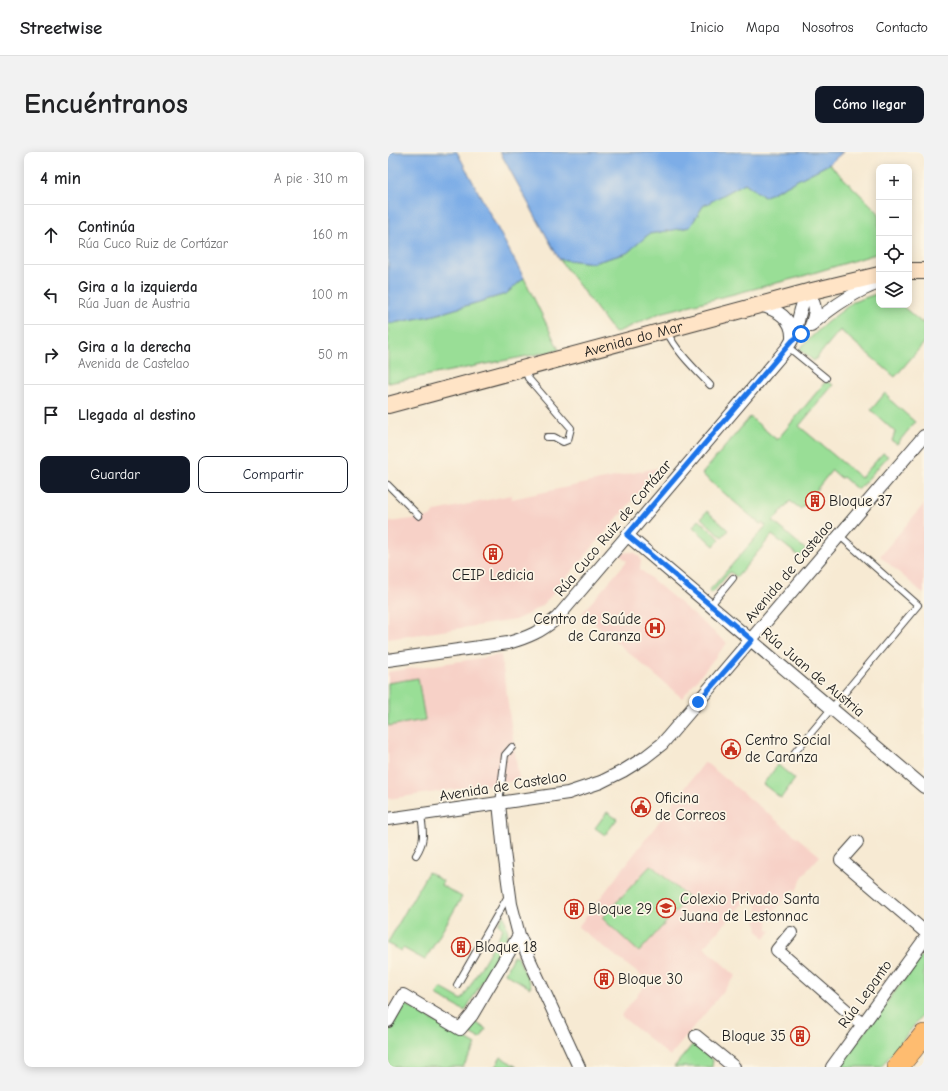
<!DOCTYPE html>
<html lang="es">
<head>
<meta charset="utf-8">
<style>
  body { margin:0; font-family:"Comic Neue",sans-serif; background:#f2f2f2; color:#202124 }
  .controls { position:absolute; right:12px; top:12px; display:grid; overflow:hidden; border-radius:8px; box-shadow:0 2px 10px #0003 }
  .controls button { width:36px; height:36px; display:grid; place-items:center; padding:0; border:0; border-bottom:1px solid #e0e0e0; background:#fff; color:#202124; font:20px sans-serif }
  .stop { position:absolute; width:12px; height:12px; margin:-9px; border:3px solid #1a73e8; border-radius:50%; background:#fff }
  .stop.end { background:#1a73e8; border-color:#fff; box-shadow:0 1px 4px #0008 }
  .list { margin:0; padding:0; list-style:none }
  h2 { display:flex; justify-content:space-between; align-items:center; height:52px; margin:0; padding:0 16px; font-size:17px }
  h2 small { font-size:13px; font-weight:400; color:#757577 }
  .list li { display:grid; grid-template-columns:26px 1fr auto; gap:12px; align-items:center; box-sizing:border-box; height:60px; padding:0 16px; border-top:1px solid #e0e0e0 }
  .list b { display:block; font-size:15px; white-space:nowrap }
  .list p { margin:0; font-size:13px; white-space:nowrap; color:#757577 }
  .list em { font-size:13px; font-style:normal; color:#757577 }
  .actions { display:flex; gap:8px; padding:12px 16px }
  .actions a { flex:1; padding:9px 0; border:1px solid #111827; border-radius:8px; text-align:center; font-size:14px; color:#111827 }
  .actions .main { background:#111827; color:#fff }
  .icon { flex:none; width:22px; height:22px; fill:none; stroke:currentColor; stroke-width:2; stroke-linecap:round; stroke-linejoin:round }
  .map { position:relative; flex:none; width:536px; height:915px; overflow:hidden; border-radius:8px }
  header { display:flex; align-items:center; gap:24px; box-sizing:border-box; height:56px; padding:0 20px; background:#fff; border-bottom:1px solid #e0e0e0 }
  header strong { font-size:19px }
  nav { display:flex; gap:22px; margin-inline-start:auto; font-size:14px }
  .intro { display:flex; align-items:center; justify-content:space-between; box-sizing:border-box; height:96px; padding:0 24px }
  h1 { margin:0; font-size:28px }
  .button { padding:10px 18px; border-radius:8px; background:#111827; color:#fff; font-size:14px; font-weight:700 }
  main { display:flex; gap:24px; padding:0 24px }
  aside { flex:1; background:#fff; border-radius:8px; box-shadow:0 2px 10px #0003 }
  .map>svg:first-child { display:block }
  .built { fill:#f7d1c7 }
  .green { fill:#99de96; stroke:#5a7d59 }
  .water { fill:#7dade7; stroke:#4c6482 }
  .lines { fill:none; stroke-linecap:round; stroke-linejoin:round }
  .lane-casing { stroke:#3d3b37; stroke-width:8 }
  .street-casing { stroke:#3d3b37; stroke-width:14 }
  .secondary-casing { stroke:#3d3b37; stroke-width:18 }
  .highway-casing { stroke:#3d3b37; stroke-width:22 }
  .lane { stroke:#fff; stroke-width:6 }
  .street { stroke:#fff; stroke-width:12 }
  .secondary { stroke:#ffe4c6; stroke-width:16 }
  .highway { stroke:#febc70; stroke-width:21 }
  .route { stroke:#1a73e8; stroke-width:5 }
  .labels { text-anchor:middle; stroke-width:3.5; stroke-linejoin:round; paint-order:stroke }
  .street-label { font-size:15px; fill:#1c1c1c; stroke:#fcf5e5 }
  .poi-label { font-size:15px; fill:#1c1c1c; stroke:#fcf5e5; text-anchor:start }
</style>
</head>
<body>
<header>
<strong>Streetwise</strong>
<nav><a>Inicio</a><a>Mapa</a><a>Nosotros</a><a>Contacto</a></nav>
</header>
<div class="intro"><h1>Encuéntranos</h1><a class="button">Cómo llegar</a></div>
<main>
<aside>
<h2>4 min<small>A pie · 310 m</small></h2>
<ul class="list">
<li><svg class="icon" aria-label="ahead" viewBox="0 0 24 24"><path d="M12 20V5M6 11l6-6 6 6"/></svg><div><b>Continúa</b><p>Rúa Cuco Ruiz de Cortázar</p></div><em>160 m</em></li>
<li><svg class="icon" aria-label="left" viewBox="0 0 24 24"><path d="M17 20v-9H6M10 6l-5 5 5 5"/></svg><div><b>Gira a la izquierda</b><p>Rúa Juan de Austria</p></div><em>100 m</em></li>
<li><svg class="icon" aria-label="right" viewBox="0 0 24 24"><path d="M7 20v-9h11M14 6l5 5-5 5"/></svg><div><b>Gira a la derecha</b><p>Avenida de Castelao</p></div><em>50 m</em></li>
<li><svg class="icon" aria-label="arrive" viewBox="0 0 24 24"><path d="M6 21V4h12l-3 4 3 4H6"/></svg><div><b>Llegada al destino</b></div></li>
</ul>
<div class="actions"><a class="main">Guardar</a><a>Compartir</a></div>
</aside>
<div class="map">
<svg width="536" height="915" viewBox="0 0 536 915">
  <rect width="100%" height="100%" fill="#fcf5e5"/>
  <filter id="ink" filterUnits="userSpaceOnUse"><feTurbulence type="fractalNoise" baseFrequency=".025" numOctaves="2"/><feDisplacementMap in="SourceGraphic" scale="8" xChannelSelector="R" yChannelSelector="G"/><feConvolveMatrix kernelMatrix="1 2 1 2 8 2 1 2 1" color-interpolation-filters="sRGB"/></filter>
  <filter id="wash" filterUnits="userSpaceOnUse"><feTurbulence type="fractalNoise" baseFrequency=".012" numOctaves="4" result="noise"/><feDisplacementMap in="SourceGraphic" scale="16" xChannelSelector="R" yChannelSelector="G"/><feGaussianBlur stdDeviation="0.9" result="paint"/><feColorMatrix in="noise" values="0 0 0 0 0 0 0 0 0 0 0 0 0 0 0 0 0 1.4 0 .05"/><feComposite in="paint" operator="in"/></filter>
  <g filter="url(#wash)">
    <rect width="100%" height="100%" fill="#f7ead3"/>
    <path class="built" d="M 273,315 L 156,452 L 140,462 L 127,468 L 0,487 L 0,370 L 42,365 L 48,359 L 123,343 L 124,347 Z
      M 536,352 L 536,442 L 492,404 Z
      M 240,400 L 246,400 L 251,404 L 253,407 L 252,417 L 339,491 L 294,546 L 194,461 L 239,409 L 232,403 Z
      M 113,503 L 131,628 L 0,647 L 0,520 Z
      M 317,610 L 432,704 L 416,722 L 408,739 L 406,737 L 380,766 L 380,777 L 383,779 L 376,786 L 370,778 L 368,769 L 370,759 L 369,753 L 359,747 L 316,795 L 348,824 L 282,904 L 233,864 L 260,829 L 190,775 Z"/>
    <path class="green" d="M 441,12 L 491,61 L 491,101 L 412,125 L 272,161 L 227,181 L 171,107 L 205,111 L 239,101 L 261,82 L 302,75 L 315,54 L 357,31 L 376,45 Z
      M 136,126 L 171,198 L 0,231 L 0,172 L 47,163 L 118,142 Z
      M 491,141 L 491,153 L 513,153 L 534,171 L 536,168 L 536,191 L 507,225 L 452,178 L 426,209 L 411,197 L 437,172 L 465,150 Z
      M 438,229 L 445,233 L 411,274 L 473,326 L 495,301 L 500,304 L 470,338 L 455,325 L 453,326 L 444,318 L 413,357 L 402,349 L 385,369 L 418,398 L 412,405 L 384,383 L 349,425 L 342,420 L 324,441 L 321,439 L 378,374 L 374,371 L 372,372 L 314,322 L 362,265 L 389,288 Z
      M 497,241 L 502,245 L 501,247 L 527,270 L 509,292 L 504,289 L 507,280 L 483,258 Z
      M 319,359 L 340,378 L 334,385 L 313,366 Z
      M 311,368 L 332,387 L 326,394 L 305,375 Z
      M 30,526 L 37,568 L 0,574 L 0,531 Z
      M 390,613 L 407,627 L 393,646 L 375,632 Z
      M 219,660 L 229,667 L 217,683 L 207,676 Z
      M 263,713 L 300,746 L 251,800 L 214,766 Z
      M 40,720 L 55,729 L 53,733 L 74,745 L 37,808 L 15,796 L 13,799 L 0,792 L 0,790 Z
      M 116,762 L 120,780 L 116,792 L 77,859 L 48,843 L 53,836 L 74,848 L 115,777 L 110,772 Z
      M 536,801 L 536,861 L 493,915 L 450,915 Z
      M 125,804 L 129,804 L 143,834 L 142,836 L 117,821 Z
      M 17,852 L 88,893 L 75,915 L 0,915 L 0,881 Z
      M 84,868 L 98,877 L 92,887 L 78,879 Z
      M 305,892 L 325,908 L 324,915 L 286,915 Z
      M 113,905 L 129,915 L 107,915 Z"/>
    <path class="water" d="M 0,0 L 69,0 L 136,126 L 118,142 L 47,163 L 0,172 Z
      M 112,0 L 455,0 L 441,12 L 376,45 L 357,31 L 315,54 L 302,75 L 261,82 L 239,101 L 205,111 L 171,107 Z"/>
  </g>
  <g filter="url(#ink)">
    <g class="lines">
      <defs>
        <path id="lane" d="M 279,180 C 289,200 306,216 322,233
          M 400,195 L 438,226
          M 137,218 L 140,226 L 183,276 L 180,288 L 175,290 L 166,285 L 159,285
          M 0,333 L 31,364
          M 322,454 L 345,426
          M 407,600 L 530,453 L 452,384
          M 111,651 L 117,603 L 124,595
          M 28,703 C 38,687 35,680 33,662
          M 69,833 L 120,744"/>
        <path id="street" d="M 372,153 C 389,158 405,166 404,186
          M 423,173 C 444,155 465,140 491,131
          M 239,383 L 536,635
          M 0,508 L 120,491 C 141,485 152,480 169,466 L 400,195 C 412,178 409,157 420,140 C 429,154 428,159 423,174
          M 111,651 L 116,700 L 123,752 L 131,783 L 143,811 L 191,915
          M 0,667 L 180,641 L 213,630 L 235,619 L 256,606 L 274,592 L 536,284
          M 469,690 L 453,708 L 536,779
          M 403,781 L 389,798 L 475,873
          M 0,869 L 15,843 L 72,877 L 84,863 L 131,783
          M 308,884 L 346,915
          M 444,915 L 536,788"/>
        <g id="secondary">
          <path d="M 521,119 L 536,119"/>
          <path id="s1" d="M 0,253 L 420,140 L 491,123"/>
        </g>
        <path id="highway" d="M 510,915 L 536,883"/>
      </defs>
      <use href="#lane" class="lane-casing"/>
      <use href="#street" class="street-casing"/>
      <use href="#secondary" class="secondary-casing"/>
      <use href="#highway" class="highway-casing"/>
      <use href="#lane" class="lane"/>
      <use href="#street" class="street"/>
      <use href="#secondary" class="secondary"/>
      <use href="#highway" class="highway"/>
    </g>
  </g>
  <g class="lines" filter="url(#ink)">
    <path class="route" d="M 310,550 L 364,488 L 239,383 L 404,189 L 413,182"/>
  </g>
  <defs>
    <symbol id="building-ring" viewBox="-11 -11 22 22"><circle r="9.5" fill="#fcf5e5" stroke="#c8321e" stroke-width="1.5"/><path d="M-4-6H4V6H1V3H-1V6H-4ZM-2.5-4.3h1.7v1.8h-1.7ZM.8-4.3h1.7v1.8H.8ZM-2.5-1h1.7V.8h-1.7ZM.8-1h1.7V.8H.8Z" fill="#c8321e"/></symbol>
    <symbol id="hospital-ring" viewBox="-11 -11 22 22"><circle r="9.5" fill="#fcf5e5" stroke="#c8321e" stroke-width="1.5"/><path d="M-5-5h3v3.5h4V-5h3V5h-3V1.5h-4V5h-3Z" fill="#c8321e"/></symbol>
    <symbol id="civic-ring" viewBox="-11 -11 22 22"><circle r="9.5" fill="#fcf5e5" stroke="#c8321e" stroke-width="1.5"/><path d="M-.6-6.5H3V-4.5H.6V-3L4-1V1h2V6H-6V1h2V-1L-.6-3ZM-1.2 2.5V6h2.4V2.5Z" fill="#c8321e"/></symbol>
    <symbol id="school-ring" viewBox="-11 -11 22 22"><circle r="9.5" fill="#fcf5e5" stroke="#c8321e" stroke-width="1.5"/><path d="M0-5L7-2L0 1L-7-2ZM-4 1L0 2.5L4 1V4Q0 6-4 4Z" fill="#c8321e"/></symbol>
  </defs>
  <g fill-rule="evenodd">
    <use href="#building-ring" x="416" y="338" width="22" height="22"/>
    <use href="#building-ring" x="94" y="391" width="22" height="22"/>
    <use href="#hospital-ring" x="256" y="465" width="22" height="22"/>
    <use href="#civic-ring" x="332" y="586" width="22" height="22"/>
    <use href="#civic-ring" x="242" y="644" width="22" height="22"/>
    <use href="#school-ring" x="267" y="745" width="22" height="22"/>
    <use href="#building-ring" x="175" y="746" width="22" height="22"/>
    <use href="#building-ring" x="62" y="784" width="22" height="22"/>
    <use href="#building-ring" x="205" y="816" width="22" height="22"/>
    <use href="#building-ring" x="401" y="873" width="22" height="22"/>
  </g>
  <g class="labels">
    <g class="street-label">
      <text dy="5" stroke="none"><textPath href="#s1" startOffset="254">Avenida do Mar</textPath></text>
      <text transform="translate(225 376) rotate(-50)" y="5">Rúa Cuco Ruiz de Cortázar</text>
      <text transform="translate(401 419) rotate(-50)" y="5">Avenida de Castelao</text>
      <text transform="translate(425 520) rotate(40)" y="5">Rúa Juan de Austria</text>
      <text transform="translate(115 634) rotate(-9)" y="5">Avenida de Castelao</text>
      <text transform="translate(477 842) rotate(-54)" y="5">Rúa Lepanto</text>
    </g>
    <g class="poi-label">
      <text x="441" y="354">Bloque 37</text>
      <text x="105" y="428" text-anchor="middle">CEIP Ledicia</text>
      <text x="253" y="472" text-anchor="end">Centro de Saúde<tspan x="253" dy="17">de Caranza</tspan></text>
      <text x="357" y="593">Centro Social<tspan x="357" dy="17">de Caranza</tspan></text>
      <text x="267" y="651">Oficina<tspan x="267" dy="17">de Correos</tspan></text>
      <text x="292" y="752">Colexio Privado Santa<tspan x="292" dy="17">Juana de Lestonnac</tspan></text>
      <text x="200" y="762">Bloque 29</text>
      <text x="87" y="800">Bloque 18</text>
      <text x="230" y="832">Bloque 30</text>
      <text x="398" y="889" text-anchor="end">Bloque 35</text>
    </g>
  </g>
</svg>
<div class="controls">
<button>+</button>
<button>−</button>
<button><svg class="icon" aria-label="locate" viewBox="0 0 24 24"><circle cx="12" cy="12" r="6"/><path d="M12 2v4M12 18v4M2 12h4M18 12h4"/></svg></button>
<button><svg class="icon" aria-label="layers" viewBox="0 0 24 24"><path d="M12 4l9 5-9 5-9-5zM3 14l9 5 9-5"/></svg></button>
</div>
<div class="stop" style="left:413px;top:182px"></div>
<div class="stop end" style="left:310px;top:550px"></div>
</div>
</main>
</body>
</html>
